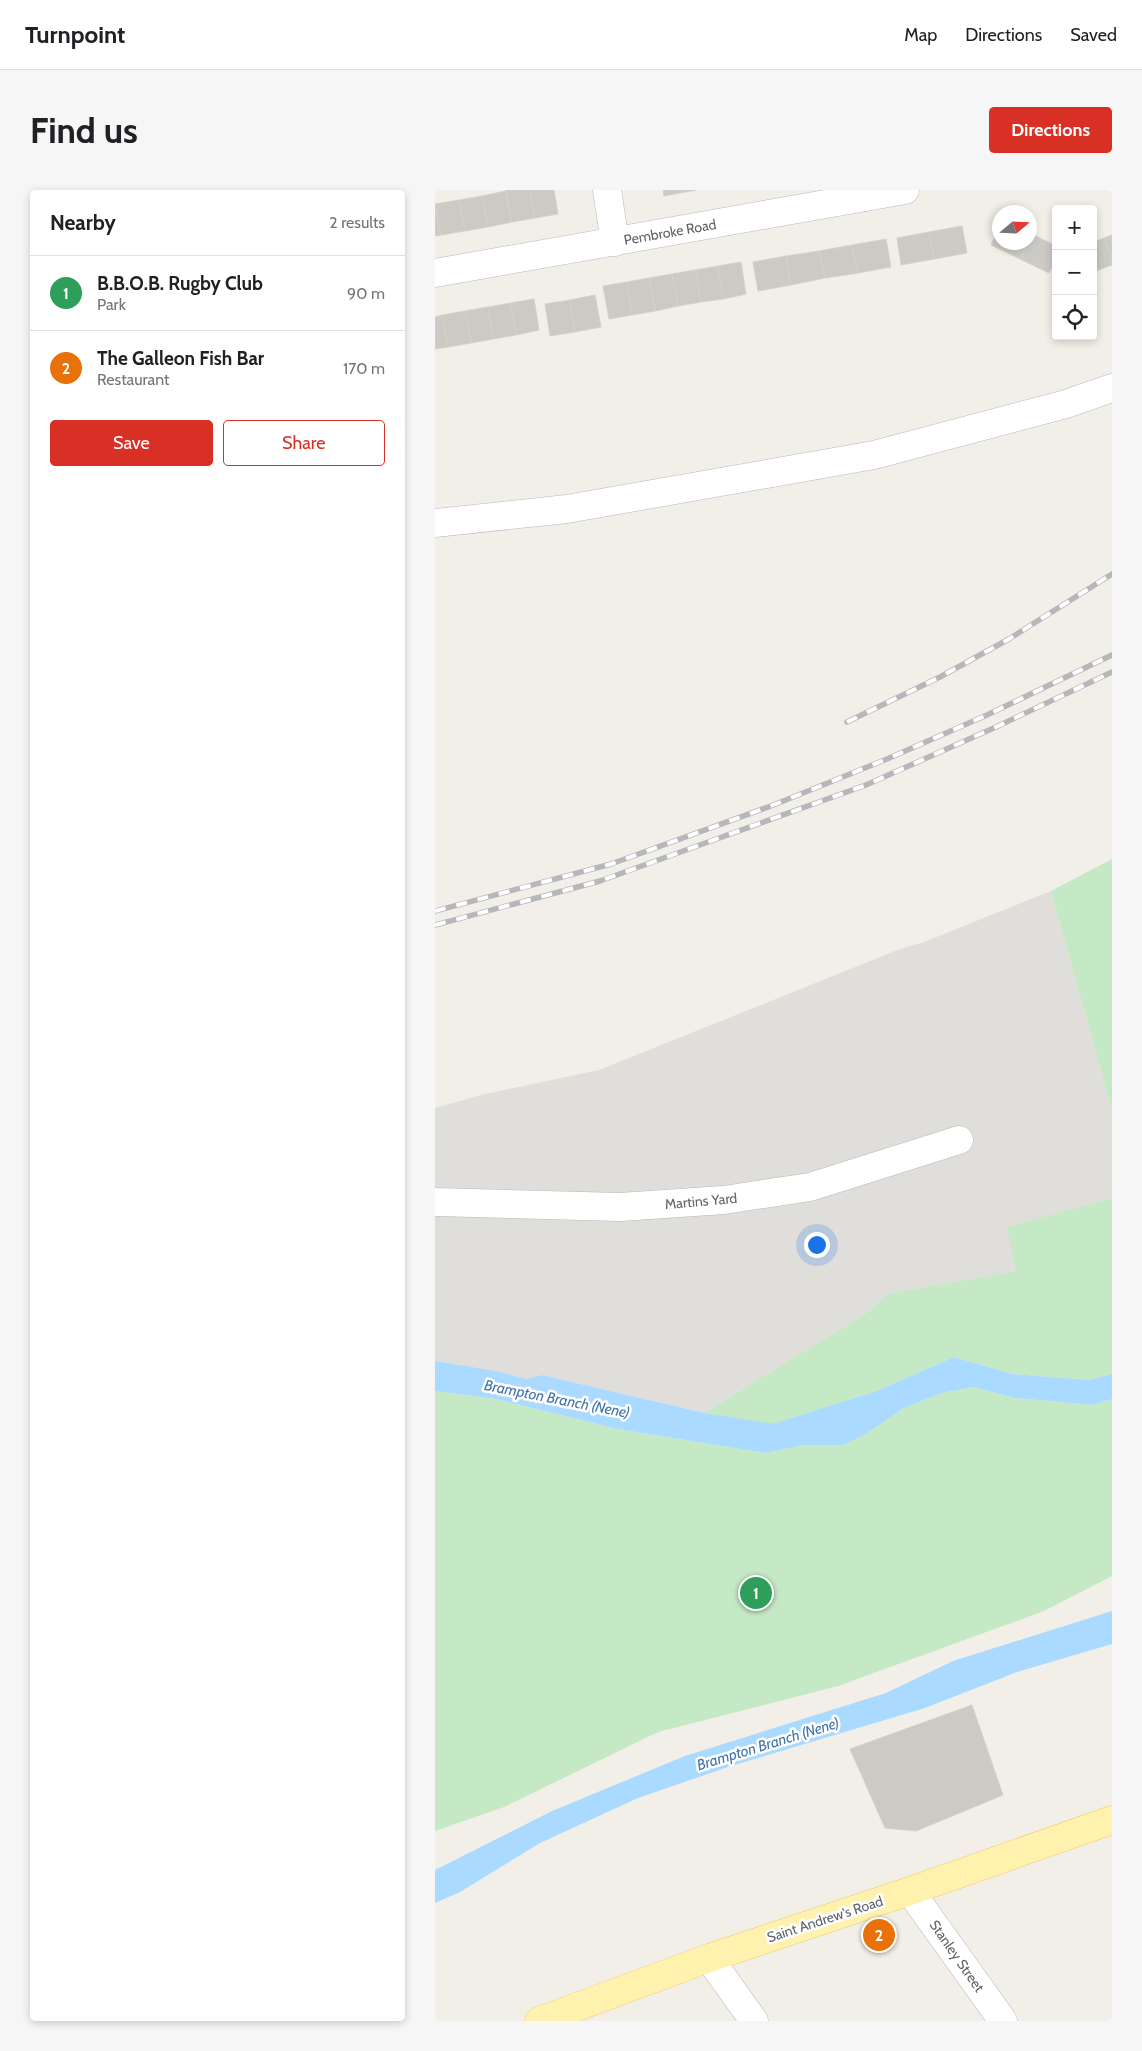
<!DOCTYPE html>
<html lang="en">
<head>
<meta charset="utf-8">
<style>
  body { margin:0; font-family:Cabin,sans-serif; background:#f6f6f6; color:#202124 }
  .controls { position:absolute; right:15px; top:15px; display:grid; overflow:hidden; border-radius:5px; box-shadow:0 2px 8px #0003 }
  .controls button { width:45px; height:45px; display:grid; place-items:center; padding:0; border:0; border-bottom:1px solid #e0e0e0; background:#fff; color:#202124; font:25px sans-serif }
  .compass { position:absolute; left:557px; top:15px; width:45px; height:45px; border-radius:50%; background:#fff; box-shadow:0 2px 8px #0003; rotate:71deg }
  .you { position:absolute; left:381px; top:1054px; width:18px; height:18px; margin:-12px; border:4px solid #fff; border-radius:50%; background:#1a73e8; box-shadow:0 0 0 8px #1a73e833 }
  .badge { display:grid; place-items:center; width:32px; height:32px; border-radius:50%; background:#d93025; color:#fff; font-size:16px; font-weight:700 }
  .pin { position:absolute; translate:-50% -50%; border:2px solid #fff; box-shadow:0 1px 5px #0006 }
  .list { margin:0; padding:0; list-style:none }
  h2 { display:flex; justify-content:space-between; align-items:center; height:65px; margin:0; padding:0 20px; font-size:21px }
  h2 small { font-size:16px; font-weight:400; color:#757577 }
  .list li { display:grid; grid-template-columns:32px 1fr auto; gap:15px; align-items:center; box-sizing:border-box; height:75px; padding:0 20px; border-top:1px solid #e0e0e0 }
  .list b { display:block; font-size:19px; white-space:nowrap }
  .list p { margin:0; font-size:16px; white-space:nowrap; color:#757577 }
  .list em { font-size:16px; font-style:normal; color:#757577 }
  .actions { display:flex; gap:10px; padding:15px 20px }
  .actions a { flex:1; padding:11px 0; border:1px solid #d93025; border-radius:5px; text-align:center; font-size:18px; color:#d93025 }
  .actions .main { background:#d93025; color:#fff }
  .icon { flex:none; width:28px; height:28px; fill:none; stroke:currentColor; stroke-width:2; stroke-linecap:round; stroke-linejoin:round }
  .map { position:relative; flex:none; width:677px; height:1831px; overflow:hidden; border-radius:5px }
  header { display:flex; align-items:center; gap:30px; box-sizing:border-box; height:70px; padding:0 25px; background:#fff; border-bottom:1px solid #e0e0e0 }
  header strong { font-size:24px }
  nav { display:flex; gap:28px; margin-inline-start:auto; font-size:18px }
  .intro { display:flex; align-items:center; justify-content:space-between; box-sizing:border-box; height:120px; padding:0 30px }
  h1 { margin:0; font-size:35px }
  .button { padding:12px 22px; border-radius:5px; background:#d93025; color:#fff; font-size:18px; font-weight:700 }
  main { display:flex; gap:30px; padding:0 30px }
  aside { flex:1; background:#fff; border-radius:5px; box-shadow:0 2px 8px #0003 }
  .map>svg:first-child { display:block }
  .industrial { fill:#e0deda }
  .green { fill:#c5e8c5 }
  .water { fill:#aadaff }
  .building { fill:#cccac5; stroke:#d6d1c6 }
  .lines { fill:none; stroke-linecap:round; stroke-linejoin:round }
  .minor-casing { stroke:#b5b8bc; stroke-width:29 }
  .major-casing { stroke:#f2c960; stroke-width:29 }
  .minor { stroke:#fff; stroke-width:28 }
  .major { stroke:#fff2af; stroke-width:28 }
  .rail-casing { stroke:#b6b7b8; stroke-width:5.5 }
  .rail { stroke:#fff; stroke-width:4; stroke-dasharray:11; stroke-linecap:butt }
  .labels { text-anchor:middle; stroke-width:5; stroke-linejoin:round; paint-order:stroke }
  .street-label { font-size:14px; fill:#5f6368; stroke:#fff }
  .water-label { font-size:15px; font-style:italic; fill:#4174aa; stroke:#fff }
</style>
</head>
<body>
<header>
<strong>Turnpoint</strong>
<nav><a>Map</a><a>Directions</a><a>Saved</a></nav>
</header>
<div class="intro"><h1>Find us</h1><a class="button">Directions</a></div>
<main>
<aside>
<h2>Nearby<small>2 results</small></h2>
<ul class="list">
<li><span class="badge" style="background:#2e9e5b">1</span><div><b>B.B.O.B. Rugby Club</b><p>Park</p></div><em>90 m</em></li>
<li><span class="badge" style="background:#e8710a">2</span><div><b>The Galleon Fish Bar</b><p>Restaurant</p></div><em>170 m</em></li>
</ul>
<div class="actions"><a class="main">Save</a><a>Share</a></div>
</aside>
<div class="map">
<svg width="677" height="1831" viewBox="0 0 677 1831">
  <rect width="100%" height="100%" fill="#f1efe8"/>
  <path class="industrial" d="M 616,701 L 677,920 L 677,1008 L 573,1037 L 582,1081 L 453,1104 L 430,1124 L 269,1223 L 107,1185 L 92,1189 L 62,1181 L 0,1171 L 0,918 L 50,904 L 164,880 L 465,759 L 489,752 Z"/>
  <path class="green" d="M 677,669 L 677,920 L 616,701 Z
    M 677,1008 L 677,1184 L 654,1190 L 577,1184 L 519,1167 L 439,1202 L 338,1235 L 269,1223 L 430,1124 L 453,1104 L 581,1081 L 572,1037 Z
    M 538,1197 L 580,1208 L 657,1215 L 677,1209 L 677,1386 L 609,1421 L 403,1496 L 223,1542 L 69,1617 L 0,1641 L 0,1201 L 61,1209 L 183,1239 L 331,1263 L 368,1255 L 408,1255 L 429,1245 L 469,1218 L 507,1203 Z"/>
  <path class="water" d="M 519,1167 L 577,1184 L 654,1190 L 677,1184 L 677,1209 L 657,1215 L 580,1208 L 538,1197 L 507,1203 L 469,1218 L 429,1245 L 408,1255 L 368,1255 L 331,1263 L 183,1239 L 61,1209 L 0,1201 L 0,1171 L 62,1181 L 92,1189 L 107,1185 L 269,1223 L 338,1234 L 439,1202 Z
    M 677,1421 L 677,1454 L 582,1482 L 490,1518 L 296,1576 L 203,1608 L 105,1653 L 25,1702 L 0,1713 L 0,1680 L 117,1621 L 250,1566 L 451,1503 L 518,1471 Z"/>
  <path class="building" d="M 70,0 L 95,0 L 100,28 L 77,32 Z
    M 95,0 L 119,0 L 123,24 L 100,28 Z
    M 228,0 L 261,0 L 229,6 Z
    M 71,1 L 77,32 L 53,37 L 47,6 Z
    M 47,6 L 53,37 L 30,41 L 24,10 Z
    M 24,10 L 30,41 L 6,45 L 0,14 Z
    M 0,14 L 6,45 L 0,46 Z
    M 527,36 L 532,63 L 499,69 L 494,42 Z
    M 564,37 L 564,52 L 593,52 L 585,69 L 556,55 Z
    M 494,42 L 499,69 L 466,75 L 462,48 Z
    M 597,44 L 621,56 L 621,70 L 614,83 L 585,69 Z
    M 677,45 L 677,69 L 669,48 Z
    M 669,48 L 677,69 L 677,75 L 658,82 L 658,52 Z
    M 451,49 L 456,77 L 423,83 L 417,55 Z
    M 417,55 L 423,83 L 390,88 L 384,61 Z
    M 384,61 L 390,88 L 356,95 L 351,66 Z
    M 351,66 L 356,95 L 323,101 L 318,72 Z
    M 306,72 L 311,104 L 288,109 L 283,76 Z
    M 283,76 L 288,109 L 266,112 L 260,80 Z
    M 260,80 L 266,112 L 243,116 L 237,84 Z
    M 237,84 L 243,116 L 220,121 L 214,88 Z
    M 214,88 L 220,121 L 197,125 L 192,92 Z
    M 192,92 L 197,125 L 174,129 L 168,96 Z
    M 160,105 L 166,137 L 140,142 L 135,110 Z
    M 99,109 L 104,140 L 81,145 L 76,113 Z
    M 135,110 L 140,142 L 115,146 L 110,114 Z
    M 76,113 L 81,145 L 58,149 L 53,117 Z
    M 53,117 L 58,149 L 36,153 L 30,121 Z
    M 30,121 L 36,153 L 13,157 L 7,125 Z
    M 7,125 L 13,157 L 0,159 L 0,127 Z
    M 537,1515 L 568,1605 L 481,1641 L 450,1638 L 415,1559 Z"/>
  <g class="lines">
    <defs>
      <path id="minor" d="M 172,0 L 180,52
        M 0,83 L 470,0
        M 0,333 L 132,319 L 439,265 L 631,214 L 677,198
        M 0,1012 L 185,1017 L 289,1010 L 375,997 L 524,950
        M 475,1701 L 568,1831
        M 274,1768 L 319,1831"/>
      <path id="major" d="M 104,1831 L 274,1768 L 475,1701 L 677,1630"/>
    </defs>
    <use href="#minor" class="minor-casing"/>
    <use href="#major" class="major-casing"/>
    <use href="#minor" class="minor"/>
    <use href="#major" class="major"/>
    <defs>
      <path id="rail" d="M 412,532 L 505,487 L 574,449 L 677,384
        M 0,721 L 176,674 L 336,616 L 452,569 L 552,525 L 677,465
        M 0,735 L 165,691 L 431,595 L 561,537 L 677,482"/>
    </defs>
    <use href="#rail" class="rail-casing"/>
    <use href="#rail" class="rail"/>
  </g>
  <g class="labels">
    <g class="street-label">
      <text transform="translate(235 42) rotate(-10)" y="5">Pembroke Road</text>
      <text transform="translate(266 1011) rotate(-5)" y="5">Martins Yard</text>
      <text transform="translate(390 1729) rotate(-18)" y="5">Saint Andrew's Road</text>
      <text transform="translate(522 1766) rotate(55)" y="5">Stanley Street</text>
    </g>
    <g class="water-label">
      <text transform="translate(122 1209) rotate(11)" y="5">Brampton Branch (Nene)</text>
      <text transform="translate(333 1554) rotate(-17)" y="5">Brampton Branch (Nene)</text>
    </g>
  </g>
</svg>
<div class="controls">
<button>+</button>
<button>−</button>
<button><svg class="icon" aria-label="locate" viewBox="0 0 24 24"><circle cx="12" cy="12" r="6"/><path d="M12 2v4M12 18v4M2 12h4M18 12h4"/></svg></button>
</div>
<svg class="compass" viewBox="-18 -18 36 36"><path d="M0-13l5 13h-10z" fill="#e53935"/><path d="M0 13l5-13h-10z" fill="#757577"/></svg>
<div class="you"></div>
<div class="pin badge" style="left:321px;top:1403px;background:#2e9e5b">1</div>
<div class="pin badge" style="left:444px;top:1745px;background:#e8710a">2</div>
</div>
</main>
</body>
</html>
